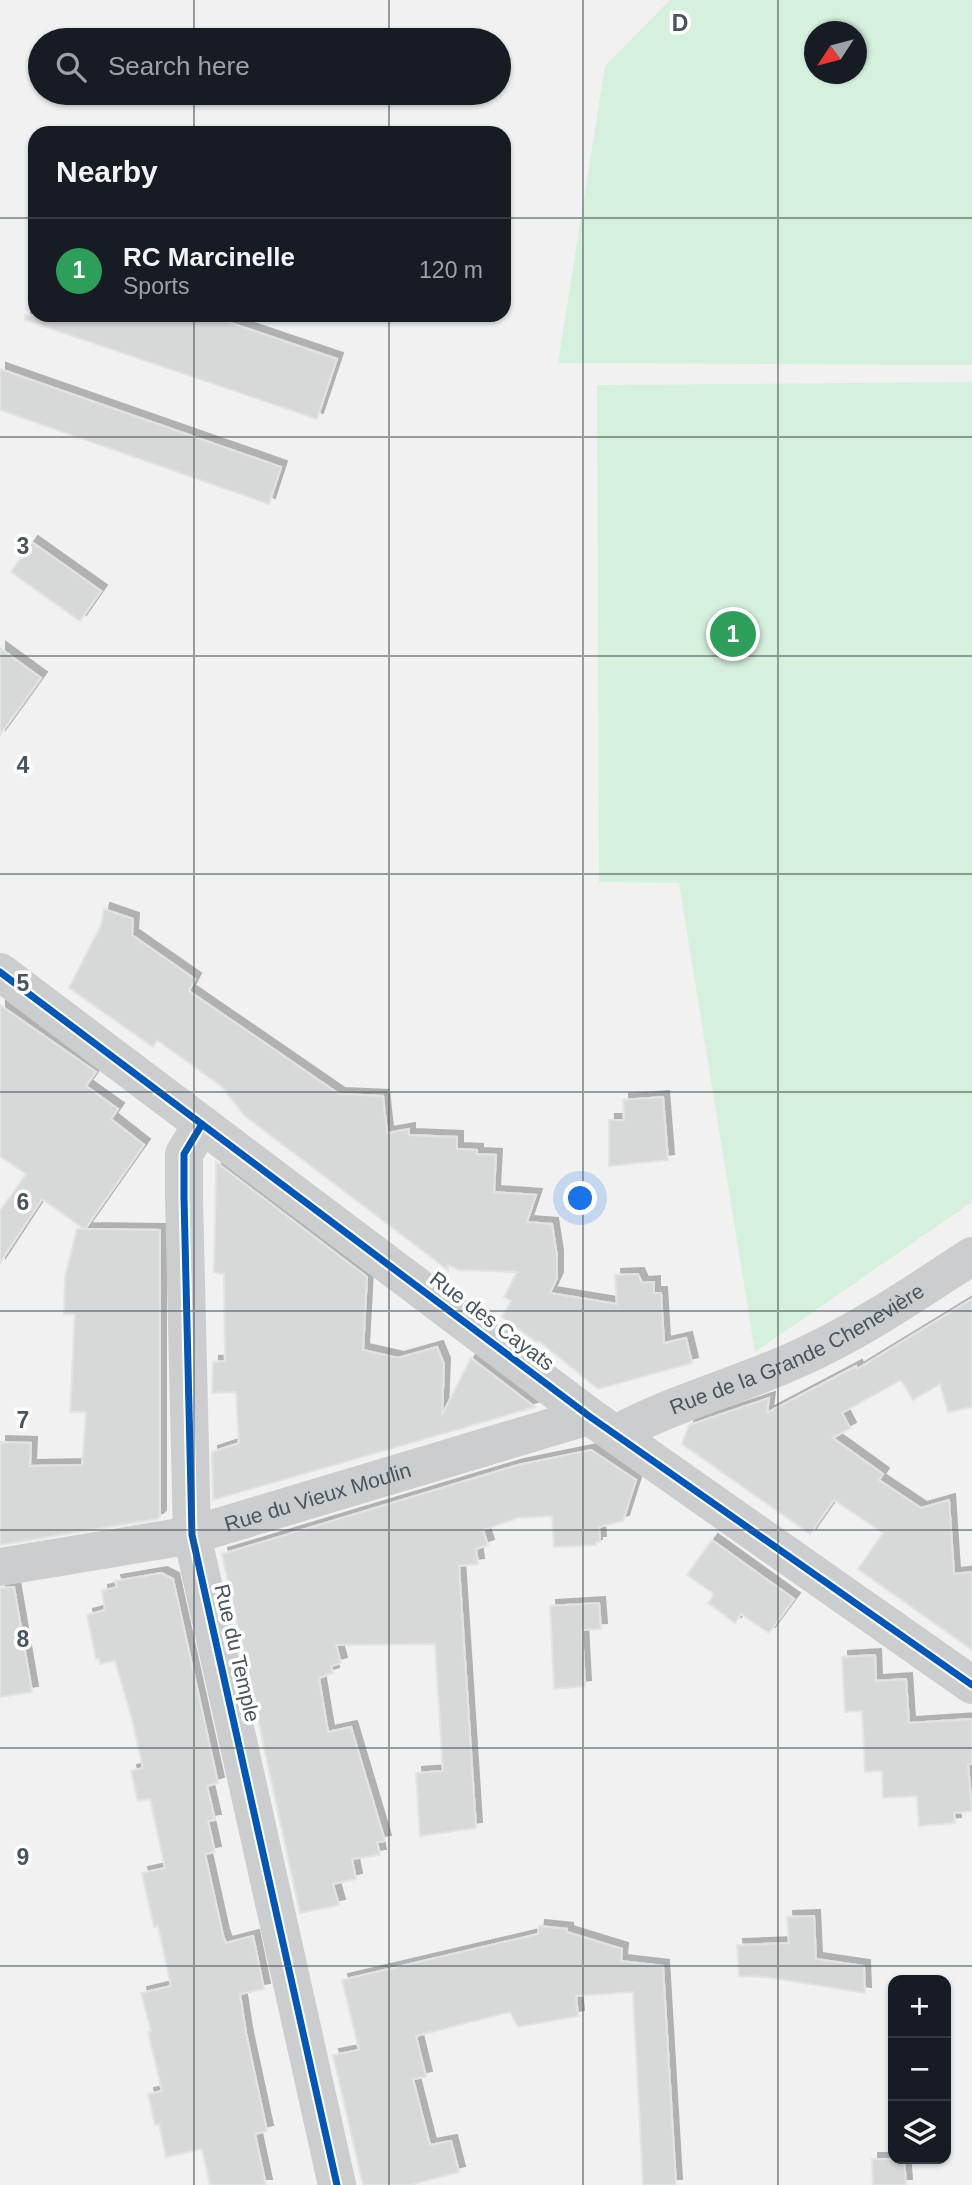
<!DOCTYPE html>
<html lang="en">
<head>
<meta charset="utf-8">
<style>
  body { margin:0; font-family:Arial,sans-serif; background:#20242c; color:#f1f3f6 }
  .controls { position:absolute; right:21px; bottom:21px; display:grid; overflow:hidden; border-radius:14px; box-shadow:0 2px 5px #0004 }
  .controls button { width:63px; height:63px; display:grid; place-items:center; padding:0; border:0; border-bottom:2px solid #363941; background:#171b24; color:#f1f3f6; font:35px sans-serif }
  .compass { position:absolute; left:804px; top:21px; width:63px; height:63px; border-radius:50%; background:#171b24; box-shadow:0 2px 5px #0004; rotate:234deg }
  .you { position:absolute; left:581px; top:1199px; width:24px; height:24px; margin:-18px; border:5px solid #fff; border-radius:50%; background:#1a73e8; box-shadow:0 0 0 10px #1a73e833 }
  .badge { display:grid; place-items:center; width:46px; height:46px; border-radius:50%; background:#7c3aed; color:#fff; font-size:23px; font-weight:700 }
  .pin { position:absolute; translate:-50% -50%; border:4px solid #fff; box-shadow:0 2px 7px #0006 }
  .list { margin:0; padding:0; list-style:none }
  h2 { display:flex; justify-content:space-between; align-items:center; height:91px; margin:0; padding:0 28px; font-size:30px }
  h2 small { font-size:23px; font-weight:400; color:#9ea1a6 }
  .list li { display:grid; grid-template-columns:46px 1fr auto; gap:21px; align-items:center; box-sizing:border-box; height:105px; padding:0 28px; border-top:2px solid #363941 }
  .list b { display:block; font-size:26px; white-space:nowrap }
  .list p { margin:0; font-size:23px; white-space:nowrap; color:#9ea1a6 }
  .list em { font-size:23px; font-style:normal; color:#9ea1a6 }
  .icon { flex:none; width:38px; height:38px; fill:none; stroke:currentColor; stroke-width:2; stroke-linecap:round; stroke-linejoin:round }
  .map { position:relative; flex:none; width:972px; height:2185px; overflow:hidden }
  .search { position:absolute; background:#171b24; box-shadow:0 2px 5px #0004; left:28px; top:28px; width:483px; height:77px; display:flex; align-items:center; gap:18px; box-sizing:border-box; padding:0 24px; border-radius:38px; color:#9ea1a6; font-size:26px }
  .panel { position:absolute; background:#171b24; box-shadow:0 2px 5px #0004; left:28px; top:126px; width:483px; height:196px; border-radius:21px }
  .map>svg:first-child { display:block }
  .green { fill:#d6f0de; fill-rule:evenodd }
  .building { fill:#d7d9d9; stroke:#e2e3e4; stroke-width:2; filter:url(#shadow) }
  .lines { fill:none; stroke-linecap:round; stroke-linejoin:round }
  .minor { stroke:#cbcdcf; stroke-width:38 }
  .cycleway-casing { stroke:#fff; stroke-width:11 }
  .cycleway { stroke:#0057b8; stroke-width:7 }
  .grid { fill:none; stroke:#48555d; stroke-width:2; stroke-opacity:0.55 }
  .labels { text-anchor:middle; stroke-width:7; stroke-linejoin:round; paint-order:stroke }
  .street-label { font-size:21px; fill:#48555d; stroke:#fff }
  .grid-label { font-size:23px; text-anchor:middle; font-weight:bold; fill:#48555d; stroke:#fff; stroke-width:7; stroke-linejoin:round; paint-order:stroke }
</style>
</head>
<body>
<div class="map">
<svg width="972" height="2185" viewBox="0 0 972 2185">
  <defs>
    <filter id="shadow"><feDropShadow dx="6" dy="-6" stdDeviation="0" flood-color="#0004"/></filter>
  </defs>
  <rect width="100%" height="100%" fill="#f1f1f1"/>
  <path class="green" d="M 670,0 L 972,0 L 972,365 L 558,363 L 605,66 ZM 814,32 L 856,32 L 856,74 L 814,74 Z
    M 972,382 L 972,1202 L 755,1352 L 679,883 L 599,882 L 597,385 Z"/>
  <path class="building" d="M 25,315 L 207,315 L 337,359 L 317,419 L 25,320 Z
    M 0,369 L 281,467 L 269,504 L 0,410 Z
    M 32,542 L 101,591 L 80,621 L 11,572 Z
    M 0,648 L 41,678 L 0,735 Z
    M 104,909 L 133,919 L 132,935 L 195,979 L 189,991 L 339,1094 L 383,1096 L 387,1133 L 409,1129 L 409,1135 L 457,1137 L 457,1149 L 477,1150 L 477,1154 L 496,1155 L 494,1192 L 536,1195 L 527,1222 L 552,1224 L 557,1256 L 557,1278 L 550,1293 L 617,1304 L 615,1275 L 638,1274 L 642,1283 L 654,1282 L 654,1293 L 661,1293 L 664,1343 L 686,1338 L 692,1363 L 598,1389 L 539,1341 L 538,1343 L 502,1317 L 511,1301 L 504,1297 L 517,1272 L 458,1270 L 448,1265 L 448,1270 L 245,1116 L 221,1086 L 157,1040 L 153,1047 L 69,988 L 101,925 Z
    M 0,1005 L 96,1072 L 86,1086 L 118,1109 L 111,1119 L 144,1145 L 85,1229 L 160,1230 L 160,1516 L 157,1519 L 0,1545 L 0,1442 L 31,1443 L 30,1466 L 82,1465 L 86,1412 L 70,1412 L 75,1314 L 64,1314 L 65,1277 L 77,1229 L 84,1229 L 42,1199 L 0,1263 L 0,1211 L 26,1174 L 0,1156 Z
    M 663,1097 L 668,1160 L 609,1166 L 609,1120 L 624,1120 L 623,1100 Z
    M 216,1162 L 367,1277 L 363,1350 L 398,1358 L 437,1347 L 444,1364 L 442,1415 L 471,1358 L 535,1407 L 213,1500 L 212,1452 L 239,1443 L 236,1392 L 212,1393 L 213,1362 L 225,1361 L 224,1274 L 214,1272 Z
    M 972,1299 L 972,1407 L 948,1412 L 940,1384 L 913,1400 L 901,1380 L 842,1413 L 850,1428 L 833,1438 L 883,1474 L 879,1480 L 921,1508 L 949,1500 L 954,1574 L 972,1572 L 972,1650 L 858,1569 L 883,1533 L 834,1500 L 810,1534 L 682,1444 L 689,1425 L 769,1398 L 767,1413 L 856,1366 L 857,1369 Z
    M 591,1450 L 636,1480 L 623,1521 L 599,1527 L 600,1542 L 596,1542 L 596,1545 L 554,1547 L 552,1516 L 518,1518 L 483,1530 L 488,1545 L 476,1549 L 478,1564 L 459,1566 L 476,1828 L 420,1836 L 416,1773 L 443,1771 L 435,1644 L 336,1645 L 341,1663 L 331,1666 L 333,1673 L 319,1678 L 328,1732 L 351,1727 L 385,1841 L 377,1842 L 380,1855 L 352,1859 L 356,1879 L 333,1884 L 339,1905 L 300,1913 L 222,1554 L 518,1465 Z
    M 712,1540 L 794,1599 L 769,1633 L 741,1614 L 735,1623 L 708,1603 L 714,1594 L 687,1575 Z
    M 161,1573 L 173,1579 L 218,1783 L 207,1786 L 215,1820 L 208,1821 L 215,1852 L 205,1854 L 223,1935 L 226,1943 L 253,1936 L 264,1989 L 240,1994 L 246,2033 L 267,2131 L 255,2134 L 266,2185 L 210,2185 L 202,2149 L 166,2157 L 159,2124 L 155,2125 L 148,2094 L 162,2091 L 148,2032 L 151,2031 L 141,1993 L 171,1986 L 158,1926 L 154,1927 L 142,1873 L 165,1868 L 150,1799 L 138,1801 L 131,1771 L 143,1768 L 132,1719 L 115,1661 L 100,1664 L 99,1658 L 96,1659 L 87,1615 L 105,1610 L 102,1591 L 117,1587 L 115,1581 Z
    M 14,1587 L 32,1692 L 0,1697 L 0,1588 Z
    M 599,1603 L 601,1629 L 582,1630 L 585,1686 L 554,1689 L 550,1606 Z
    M 875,1655 L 876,1681 L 906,1679 L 909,1723 L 972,1719 L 972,1764 L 968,1764 L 972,1811 L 954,1813 L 955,1823 L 919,1826 L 917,1796 L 883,1798 L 882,1771 L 865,1772 L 862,1711 L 845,1712 L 842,1657 Z
    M 814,1916 L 816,1959 L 864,1966 L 865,1993 L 766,1977 L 739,1976 L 737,1945 L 789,1943 L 787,1917 Z
    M 539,1926 L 567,1929 L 567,1932 L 622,1949 L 621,1961 L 663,1966 L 676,2185 L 643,2185 L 633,1992 L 576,1996 L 578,2016 L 518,2027 L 510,2012 L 416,2036 L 426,2077 L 413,2079 L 430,2145 L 451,2141 L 459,2172 L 411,2185 L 363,2185 L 333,2055 L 359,2050 L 342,1980 L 538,1934 Z
    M 872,2159 L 904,2159 L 906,2185 L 873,2185 Z"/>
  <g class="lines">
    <g class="minor">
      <path d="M 0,972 L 589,1416 L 972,1685"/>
      <path d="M 202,1124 L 184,1154 L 184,1197 L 192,1535 L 337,2185"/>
      <path id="s1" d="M 616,1434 C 673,1403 735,1387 793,1361 C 857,1333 914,1294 972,1256"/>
      <path id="s2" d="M 0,1567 L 192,1535 L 589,1416"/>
    </g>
    <defs>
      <path id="cycleway" d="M 0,972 L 589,1416 L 972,1685
        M 202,1124 L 184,1154 L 184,1197 L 192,1535 L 337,2185"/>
    </defs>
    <use href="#cycleway" class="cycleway-casing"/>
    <use href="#cycleway" class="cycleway"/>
  </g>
  <path class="grid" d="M 194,0 L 194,40M 389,0 L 389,40M 583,0 L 583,2185M 778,0 L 778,2185M 194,93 L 194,133M 389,93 L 389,133M 0,218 L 35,218M 504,218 L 972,218M 194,315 L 194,2185M 389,315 L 389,2185M 0,437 L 972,437M 0,656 L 972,656M 0,874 L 972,874M 0,1092 L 972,1092M 0,1311 L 972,1311M 0,1530 L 972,1530M 0,1748 L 972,1748M 0,1966 L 972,1966"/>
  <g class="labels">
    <g class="street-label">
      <text transform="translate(492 1321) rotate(37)" y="7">Rue des Cayats</text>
      <text dy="7" stroke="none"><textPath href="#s1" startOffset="200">Rue de la Grande Chenevière</textPath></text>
      <text dy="7" stroke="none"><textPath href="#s2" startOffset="326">Rue du Vieux Moulin</textPath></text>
      <text transform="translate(237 1653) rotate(77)" y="7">Rue du Temple</text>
    </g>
  </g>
  <g class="grid-label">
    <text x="680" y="31">D</text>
    <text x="23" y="554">3</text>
    <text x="23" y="773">4</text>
    <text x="23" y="991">5</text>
    <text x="23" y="1210">6</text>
    <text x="23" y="1428">7</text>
    <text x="23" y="1647">8</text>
    <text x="23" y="1865">9</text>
  </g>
</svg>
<div class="controls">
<button>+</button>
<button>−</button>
<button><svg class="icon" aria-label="layers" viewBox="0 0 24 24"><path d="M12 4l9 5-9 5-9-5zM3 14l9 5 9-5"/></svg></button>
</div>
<svg class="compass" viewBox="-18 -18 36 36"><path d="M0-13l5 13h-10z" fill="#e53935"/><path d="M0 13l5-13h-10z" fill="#9ea1a6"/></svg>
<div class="you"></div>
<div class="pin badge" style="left:733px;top:634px;background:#2e9e5b">1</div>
<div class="search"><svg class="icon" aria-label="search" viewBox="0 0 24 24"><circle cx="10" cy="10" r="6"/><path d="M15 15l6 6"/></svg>Search here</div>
<section class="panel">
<h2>Nearby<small></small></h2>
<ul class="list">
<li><span class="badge" style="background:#2e9e5b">1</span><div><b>RC Marcinelle</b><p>Sports</p></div><em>120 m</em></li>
</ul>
</section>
</div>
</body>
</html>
